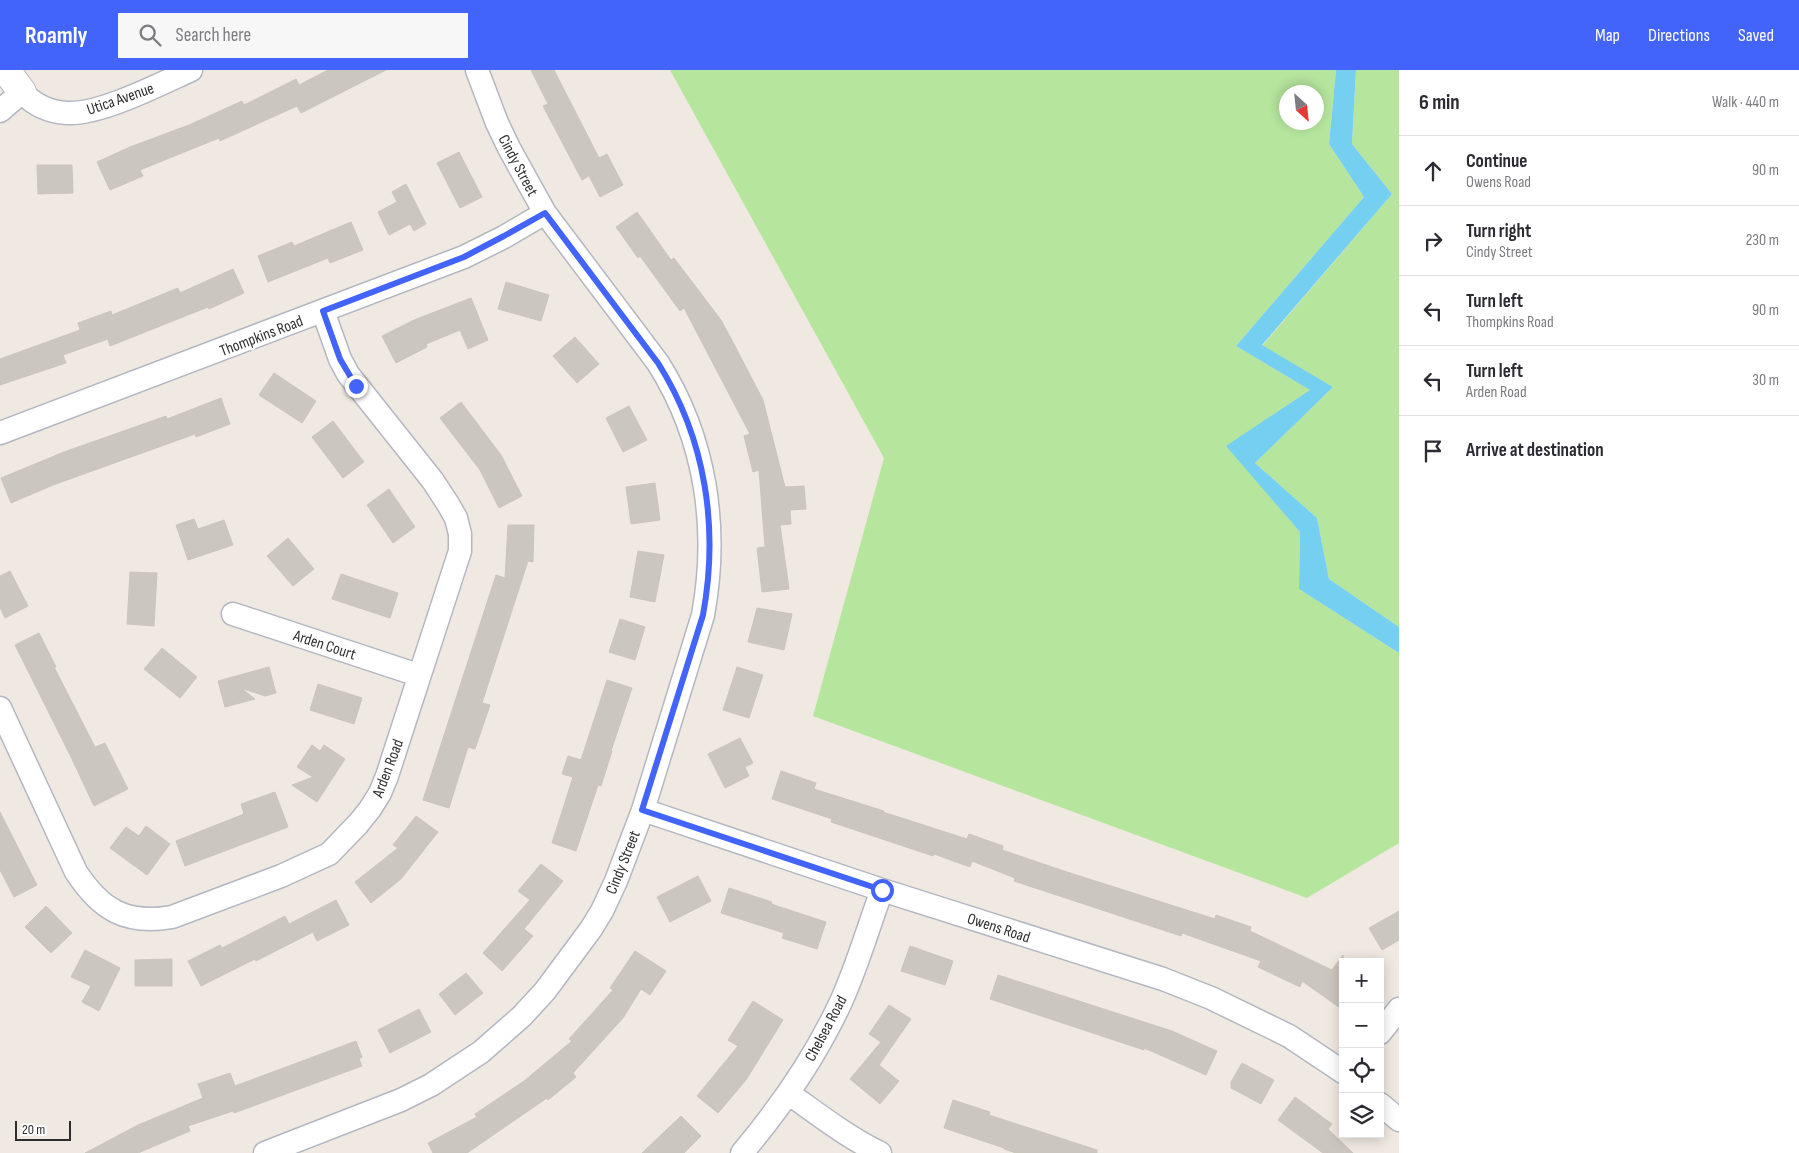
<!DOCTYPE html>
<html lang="en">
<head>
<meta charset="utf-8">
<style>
  body { margin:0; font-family:"Sofia Sans Condensed",sans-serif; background:#f7f7f7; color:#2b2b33 }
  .controls { position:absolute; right:15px; bottom:15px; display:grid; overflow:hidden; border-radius:0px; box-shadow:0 2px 12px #0003 }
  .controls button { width:45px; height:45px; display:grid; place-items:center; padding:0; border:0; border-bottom:1px solid #e1e1e2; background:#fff; color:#2b2b33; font:25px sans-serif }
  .compass { position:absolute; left:1279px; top:15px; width:45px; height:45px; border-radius:50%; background:#fff; box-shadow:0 2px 12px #0003; rotate:153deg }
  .scale { position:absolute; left:15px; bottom:12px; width:56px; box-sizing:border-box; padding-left:5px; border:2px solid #2e2e2e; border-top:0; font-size:14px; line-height:18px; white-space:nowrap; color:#2e2e2e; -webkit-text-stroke:4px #fff; paint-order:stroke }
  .stop { position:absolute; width:15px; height:15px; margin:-11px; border:4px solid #4264fb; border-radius:50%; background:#fff }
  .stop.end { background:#4264fb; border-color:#fff; box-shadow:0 1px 5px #0008 }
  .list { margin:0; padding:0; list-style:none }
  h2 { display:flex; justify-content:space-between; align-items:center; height:65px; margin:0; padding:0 20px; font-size:21px }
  h2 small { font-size:16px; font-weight:400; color:#7c7c81 }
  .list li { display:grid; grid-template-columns:32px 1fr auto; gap:15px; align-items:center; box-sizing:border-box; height:70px; padding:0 20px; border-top:1px solid #e1e1e2 }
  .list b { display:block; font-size:19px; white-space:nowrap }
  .list p { margin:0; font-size:16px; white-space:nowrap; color:#7c7c81 }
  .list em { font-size:16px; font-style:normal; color:#7c7c81 }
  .icon { flex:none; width:28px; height:28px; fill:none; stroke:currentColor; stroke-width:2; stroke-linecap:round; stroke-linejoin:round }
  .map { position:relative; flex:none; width:1399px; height:1083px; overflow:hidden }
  header { display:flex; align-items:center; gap:30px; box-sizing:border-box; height:70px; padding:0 25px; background:#4264fb; color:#fff }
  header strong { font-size:24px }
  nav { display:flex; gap:28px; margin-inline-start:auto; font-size:18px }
  .search { width:350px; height:45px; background:#f7f7f7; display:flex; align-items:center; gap:12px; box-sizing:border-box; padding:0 18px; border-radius:0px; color:#7c7c81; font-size:19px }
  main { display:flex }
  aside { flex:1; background:#fff }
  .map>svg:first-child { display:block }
  .green { fill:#b6e59e; fill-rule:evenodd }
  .water { fill:#75cff0 }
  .building { fill:#cbc7bf; stroke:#cbc5ba }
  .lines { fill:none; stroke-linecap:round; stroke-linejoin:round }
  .minor-casing { stroke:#b4b7c1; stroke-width:25 }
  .tertiary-casing { stroke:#b4b7c1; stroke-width:30 }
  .minor { stroke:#fff; stroke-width:22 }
  .tertiary { stroke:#fff; stroke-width:28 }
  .route { stroke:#4264fb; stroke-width:6 }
  .labels { text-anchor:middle; stroke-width:4.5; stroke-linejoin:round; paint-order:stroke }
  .street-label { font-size:16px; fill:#2e2e2e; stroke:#fff }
</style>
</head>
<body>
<header>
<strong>Roamly</strong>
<div class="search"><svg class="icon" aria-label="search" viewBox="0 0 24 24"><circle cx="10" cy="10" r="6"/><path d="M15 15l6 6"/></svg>Search here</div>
<nav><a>Map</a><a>Directions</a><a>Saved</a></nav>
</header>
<main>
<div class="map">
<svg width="1399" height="1083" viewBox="0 0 1399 1083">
  <rect width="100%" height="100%" fill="#efe9e1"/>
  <path class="green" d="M 670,0 L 1336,0 L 1329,74 L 1364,127 L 1236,276 L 1310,320 L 1227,376 L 1300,462 L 1299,519 L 1399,583 L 1399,773 L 1307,828 L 813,646 L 884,388 ZM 1286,22 L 1316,22 L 1316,52 L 1286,52 Z
    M 1356,0 L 1399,0 L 1399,557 L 1329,509 L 1317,448 L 1255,393 L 1333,317 L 1262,276 L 1392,124 L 1352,74 Z"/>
  <path class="water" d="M 1336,0 L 1356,0 L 1352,74 L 1392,124 L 1262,275 L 1333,317 L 1255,393 L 1317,448 L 1329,509 L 1399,557 L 1399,583 L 1299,519 L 1300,462 L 1226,376 L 1310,320 L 1236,276 L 1364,127 L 1329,74 Z"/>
  <path class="building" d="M 328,0 L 386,0 L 301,43 L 297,36 L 220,71 L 219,68 L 140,100 L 143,106 L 110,120 L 97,92 L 130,77 L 189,55 L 242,31 L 244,35 L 296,9 L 299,15 Z
    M 531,0 L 554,0 L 599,88 L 607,84 L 623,115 L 600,127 L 589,106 L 582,110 L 543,36 L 548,34 Z
    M 459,82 L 482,127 L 460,138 L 437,93 Z
    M 37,95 L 72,95 L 73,123 L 38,124 Z
    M 406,114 L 426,154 L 414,161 L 410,154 L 389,165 L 378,142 L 397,132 L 392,122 Z
    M 637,142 L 671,190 L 674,188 L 721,250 L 736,278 L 763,330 L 785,417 L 804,416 L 806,439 L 790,440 L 791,454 L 780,455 L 789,519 L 762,522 L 757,478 L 765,477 L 759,400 L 753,402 L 744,366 L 750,364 L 684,238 L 680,241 L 640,186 L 638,188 L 616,157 Z
    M 351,152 L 363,180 L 330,193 L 328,188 L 268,212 L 258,186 L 292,172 L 294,176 Z
    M 233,199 L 244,223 L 209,239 L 208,237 L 110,276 L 108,269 L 63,285 L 66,293 L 0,315 L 0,289 L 80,260 L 78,253 L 111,241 L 112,245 L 178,218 L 180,223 Z
    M 506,212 L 549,225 L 541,251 L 498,239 Z
    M 471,228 L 488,270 L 468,279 L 460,260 L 426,274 L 427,277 L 396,293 L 382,266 L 414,250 Z
    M 575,267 L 599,294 L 577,313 L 553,286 Z
    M 274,303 L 316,331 L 302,353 L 259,325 Z
    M 221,328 L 230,354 L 196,367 L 195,364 L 53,415 L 11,433 L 1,408 L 64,382 L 166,346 L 167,349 Z
    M 461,332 L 501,385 L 522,426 L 499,438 L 480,400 L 440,348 Z
    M 629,336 L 647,370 L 623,382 L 606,348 Z
    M 333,351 L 364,392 L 343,408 L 312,367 Z
    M 655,413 L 660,450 L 631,454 L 626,417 Z
    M 389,419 L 415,457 L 393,473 L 367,435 Z
    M 194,449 L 198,459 L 224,450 L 233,475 L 188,490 L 176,455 Z
    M 508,455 L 534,455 L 533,492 L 528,491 L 482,633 L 490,635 L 475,679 L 468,677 L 449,738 L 423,730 L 496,505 L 505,508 Z
    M 288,468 L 314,499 L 293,516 L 267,486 Z
    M 638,481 L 664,485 L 655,532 L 630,527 Z
    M 10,501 L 28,536 L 5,548 L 0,537 L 0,506 Z
    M 130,502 L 157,503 L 154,556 L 127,554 Z
    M 341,504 L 398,523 L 390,548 L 332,529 Z
    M 757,538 L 792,544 L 784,580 L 748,572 Z
    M 620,549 L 645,557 L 635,590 L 609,582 Z
    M 39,563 L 56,597 L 54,597 L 95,677 L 105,673 L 128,719 L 94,736 L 72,689 L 15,575 Z
    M 162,578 L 197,607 L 180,628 L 144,599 Z
    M 269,597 L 276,623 L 265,626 L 241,618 L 255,629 L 225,637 L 218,611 Z
    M 737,597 L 763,605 L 749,648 L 723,640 Z
    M 607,610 L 632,618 L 611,681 L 612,681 L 601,716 L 598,715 L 576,781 L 552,773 L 573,707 L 562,704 L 568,686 L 581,690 Z
    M 318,614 L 362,628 L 354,654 L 310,640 Z
    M 740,668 L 753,693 L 745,697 L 749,706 L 725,718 L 708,684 Z
    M 312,675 L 320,681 L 324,675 L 345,689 L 317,732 L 292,715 L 313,707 L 297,697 Z
    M 781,701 L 816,713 L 814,719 L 884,741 L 883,742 L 967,769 L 969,764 L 1003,776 L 1002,780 L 1067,802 L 1215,849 L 1216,845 L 1251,857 L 1250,861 L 1332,900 L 1343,885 L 1343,940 L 1302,911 L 1300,917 L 1258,897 L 1261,891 L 1182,863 L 1181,866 L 1014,811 L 1015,808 L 972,791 L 970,797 L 934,784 L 933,786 L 831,752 L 832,749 L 772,729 Z
    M 275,722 L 288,757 L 185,796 L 176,771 L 244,744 L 241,734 Z
    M 0,742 L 37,815 L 14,827 L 0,800 Z
    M 416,746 L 438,762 L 401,809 L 371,833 L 355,812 L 398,778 L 393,775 Z
    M 146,756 L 170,774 L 147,805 L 110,778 L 126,757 L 139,766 Z
    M 541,794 L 563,811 L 524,859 L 533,866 L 502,901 L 483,883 L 530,830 L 518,821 Z
    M 698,806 L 711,831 L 670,852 L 657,827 Z
    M 729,818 L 772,832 L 771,834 L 826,852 L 817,879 L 782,868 L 784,863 L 721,843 Z
    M 336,830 L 349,855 L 317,871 L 313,862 L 256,891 L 255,889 L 201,916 L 188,891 L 220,875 L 222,878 L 285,846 L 289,854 Z
    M 46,836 L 72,863 L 51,883 L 25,857 Z
    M 1399,841 L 1399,870 L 1382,880 L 1369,858 Z
    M 910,876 L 953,891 L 945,915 L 901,901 Z
    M 85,880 L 120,898 L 99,941 L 82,932 L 91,916 L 71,907 Z
    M 635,881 L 666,901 L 650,925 L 641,919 L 623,948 L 573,1003 L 576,1007 L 548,1030 L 547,1028 L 467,1083 L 433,1083 L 428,1073 L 477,1047 L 475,1044 L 524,1011 L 572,971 L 569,969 L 613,920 L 610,918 Z
    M 172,889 L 172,916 L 135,916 L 135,890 Z
    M 466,903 L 483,923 L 455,945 L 439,924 Z
    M 998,905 L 1172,961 L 1217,981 L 1206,1005 L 1144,978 L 1144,980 L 990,929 Z
    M 753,931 L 783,950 L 746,1010 L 718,1043 L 697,1026 L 738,976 L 728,970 Z
    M 889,935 L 911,949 L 879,995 L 899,1011 L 880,1034 L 850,1009 L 881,972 L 869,964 Z
    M 419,939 L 431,962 L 390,983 L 378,960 Z
    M 356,971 L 362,987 L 359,989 L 362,996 L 234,1043 L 233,1041 L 188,1056 L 190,1061 L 138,1083 L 85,1083 L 138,1055 L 203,1028 L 198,1014 L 230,1003 L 235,1016 Z
    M 1242,993 L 1274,1010 L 1261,1034 L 1231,1018 L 1231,1012 Z
    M 1295,1027 L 1332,1054 L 1328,1059 L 1353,1083 L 1323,1083 L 1278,1050 Z
    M 953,1030 L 990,1042 L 989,1045 L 1097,1080 L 1097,1083 L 1016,1083 L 1004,1079 L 1004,1078 L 944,1058 Z
    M 681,1046 L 701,1066 L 684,1083 L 642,1083 Z"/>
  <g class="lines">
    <defs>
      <path id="minor" d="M 0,41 L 22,22 C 34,35 49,42 67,43 C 100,45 160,14 191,0
        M 0,363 L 464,187 L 504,167 L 545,143
        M 233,544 L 418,605
        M 0,638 L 76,802 C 101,840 126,855 172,847 L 281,806 L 329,784 L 358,754 L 370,739 L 380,723 L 387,706 L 460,481 L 460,464 L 456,448 L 448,434 L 433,411 L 348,304 L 340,289 L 323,241
        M 643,740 L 882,820 L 1163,909 L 1211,928 L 1289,966 L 1343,1002
        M 1380,963 L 1399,939
        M 788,1023 C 818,1044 847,1067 880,1083
        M 1380,1034 L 1399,1050
        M 265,1083 L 401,1030 L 431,1015 L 481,982 L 522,946 L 545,921 L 591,859 L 602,841 L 616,811 L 643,740 L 703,545 C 719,458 706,369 658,293 L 545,143 L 509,78 L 497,53 L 477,0
        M 742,1083 C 780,1038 815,987 840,934 C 857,897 868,858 882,820"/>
      <path id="tertiary" d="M 6,0 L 22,22"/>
    </defs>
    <use href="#minor" class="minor-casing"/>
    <use href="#tertiary" class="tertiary-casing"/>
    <use href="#minor" class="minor"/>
    <use href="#tertiary" class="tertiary"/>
  </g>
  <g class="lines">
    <path class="route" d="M 356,316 L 340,289 L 323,241 L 464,187 L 504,166 L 545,143 L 658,293 C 706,369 719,458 703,545 L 642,740 L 882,820"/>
  </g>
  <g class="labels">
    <g class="street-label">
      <text transform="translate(120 28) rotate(-19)" y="6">Utica Avenue</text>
      <text transform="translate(519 95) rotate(62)" y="6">Cindy Street</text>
      <text transform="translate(261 265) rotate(-21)" y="6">Thompkins Road</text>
      <text transform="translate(325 574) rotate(18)" y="6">Arden Court</text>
      <text transform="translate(387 698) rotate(-69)" y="6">Arden Road</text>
      <text transform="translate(622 792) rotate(-68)" y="6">Cindy Street</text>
      <text transform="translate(999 857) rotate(18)" y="6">Owens Road</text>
      <text transform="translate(825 958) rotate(-62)" y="6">Chelsea Road</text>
    </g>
  </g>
</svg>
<div class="controls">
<button>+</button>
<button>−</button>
<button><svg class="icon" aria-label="locate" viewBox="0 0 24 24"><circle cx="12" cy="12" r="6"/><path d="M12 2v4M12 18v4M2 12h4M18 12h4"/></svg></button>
<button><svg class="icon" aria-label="layers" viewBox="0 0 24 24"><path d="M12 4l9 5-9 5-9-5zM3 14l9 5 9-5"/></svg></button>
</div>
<svg class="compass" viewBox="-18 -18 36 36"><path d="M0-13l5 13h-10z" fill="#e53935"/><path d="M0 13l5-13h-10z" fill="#7c7c81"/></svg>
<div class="scale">20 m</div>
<div class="stop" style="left:882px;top:820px"></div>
<div class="stop end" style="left:356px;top:316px"></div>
</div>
<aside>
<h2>6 min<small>Walk · 440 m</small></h2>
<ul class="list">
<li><svg class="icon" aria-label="ahead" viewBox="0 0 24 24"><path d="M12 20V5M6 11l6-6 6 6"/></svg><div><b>Continue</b><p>Owens Road</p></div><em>90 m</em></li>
<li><svg class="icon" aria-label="right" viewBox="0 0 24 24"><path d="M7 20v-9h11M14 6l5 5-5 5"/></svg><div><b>Turn right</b><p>Cindy Street</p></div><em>230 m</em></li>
<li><svg class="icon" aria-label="left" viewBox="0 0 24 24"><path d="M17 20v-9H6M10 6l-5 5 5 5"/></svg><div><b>Turn left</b><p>Thompkins Road</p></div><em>90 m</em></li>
<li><svg class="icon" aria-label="left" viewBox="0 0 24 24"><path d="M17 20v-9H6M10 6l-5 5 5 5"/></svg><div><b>Turn left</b><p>Arden Road</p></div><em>30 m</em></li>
<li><svg class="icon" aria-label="arrive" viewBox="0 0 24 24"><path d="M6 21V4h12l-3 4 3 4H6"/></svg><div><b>Arrive at destination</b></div></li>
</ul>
</aside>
</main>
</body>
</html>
